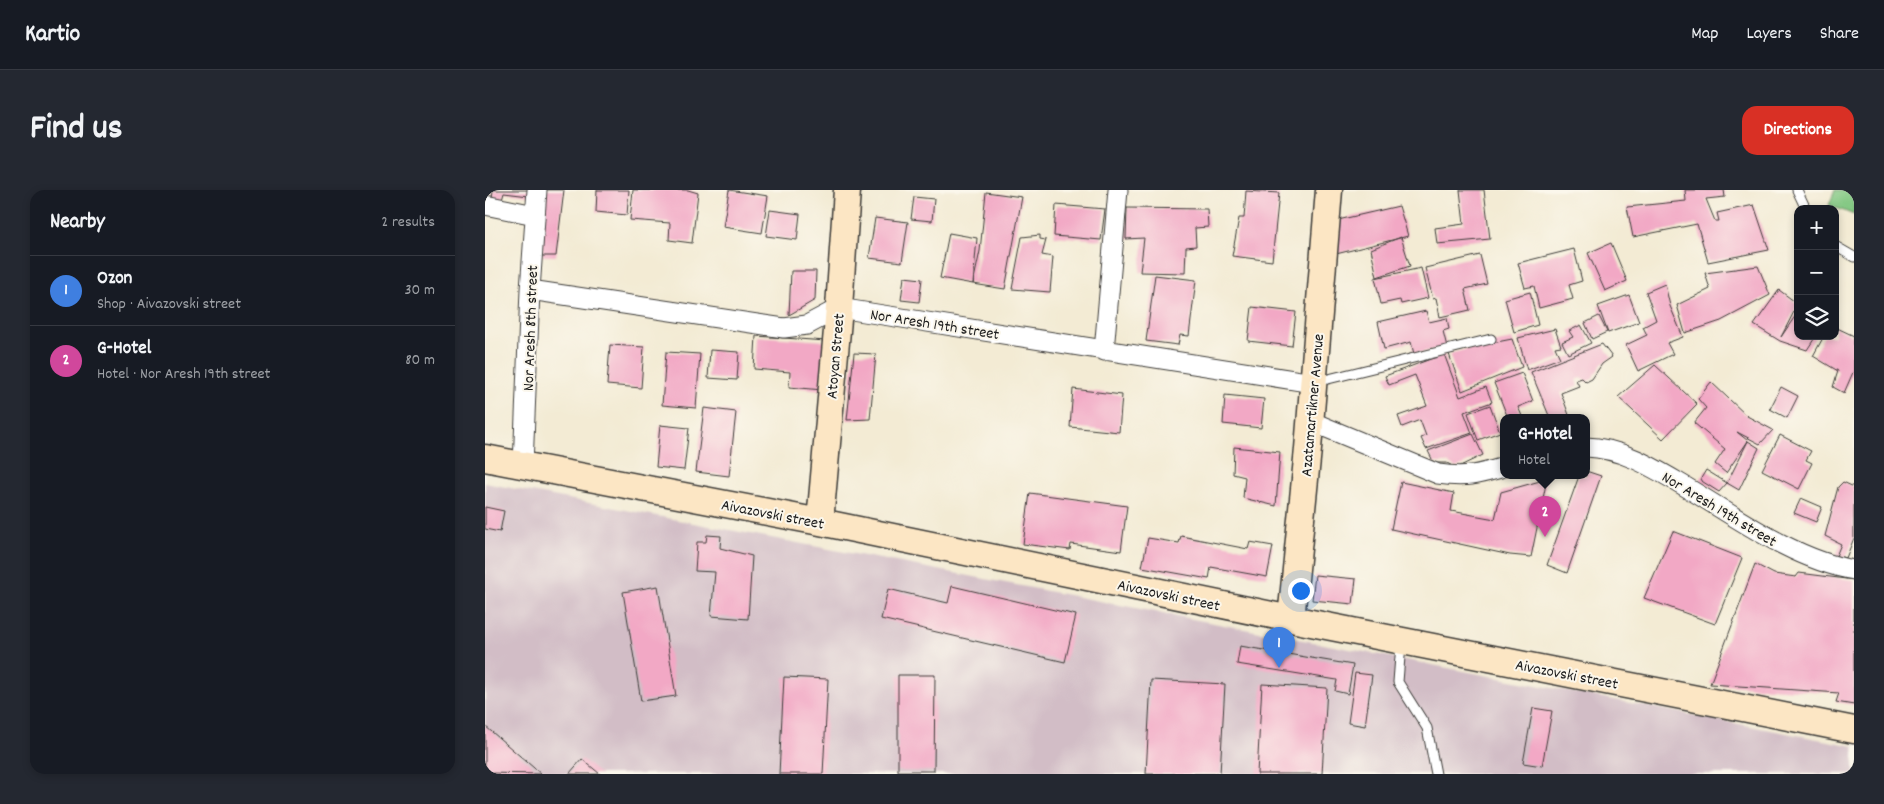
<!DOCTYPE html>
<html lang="en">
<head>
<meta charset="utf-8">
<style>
  body { margin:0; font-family:Dekko,sans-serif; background:#242831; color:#f1f3f6 }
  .controls { position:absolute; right:15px; top:15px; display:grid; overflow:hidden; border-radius:10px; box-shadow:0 2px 8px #0003 }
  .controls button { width:45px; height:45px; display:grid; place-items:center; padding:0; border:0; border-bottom:1px solid #363941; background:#171b24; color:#f1f3f6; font:25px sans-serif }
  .you { position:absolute; left:815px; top:400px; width:18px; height:18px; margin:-12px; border:4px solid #fff; border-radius:50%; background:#1a73e8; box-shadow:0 0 0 8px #1a73e833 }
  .badge { display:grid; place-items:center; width:32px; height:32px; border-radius:50%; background:#d93025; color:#fff; font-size:16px; font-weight:700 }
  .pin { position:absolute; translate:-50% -41px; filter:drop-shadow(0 1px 2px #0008) }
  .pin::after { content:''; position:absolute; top:26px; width:18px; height:15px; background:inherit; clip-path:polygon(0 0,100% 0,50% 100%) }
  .popup { position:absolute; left:1015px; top:224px; width:90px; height:65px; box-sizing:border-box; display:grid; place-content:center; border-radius:10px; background:#171b24; filter:drop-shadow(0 1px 4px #0005); font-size:16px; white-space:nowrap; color:#9ea1a6 }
  .popup b { font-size:19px; color:#f1f3f6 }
  .popup::after { content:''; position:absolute; left:50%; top:100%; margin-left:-10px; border:10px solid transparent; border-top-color:#171b24 }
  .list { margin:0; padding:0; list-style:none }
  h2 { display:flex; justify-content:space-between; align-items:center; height:65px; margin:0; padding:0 20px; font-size:21px }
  h2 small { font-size:16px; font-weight:400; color:#9ea1a6 }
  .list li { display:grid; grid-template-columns:32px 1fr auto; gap:15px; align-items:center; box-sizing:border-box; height:70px; padding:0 20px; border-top:1px solid #363941 }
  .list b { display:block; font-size:19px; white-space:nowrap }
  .list p { margin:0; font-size:16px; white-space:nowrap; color:#9ea1a6 }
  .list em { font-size:16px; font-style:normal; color:#9ea1a6 }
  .icon { flex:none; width:28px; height:28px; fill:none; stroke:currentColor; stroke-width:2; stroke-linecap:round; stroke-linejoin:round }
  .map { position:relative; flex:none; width:1369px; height:584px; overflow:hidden; border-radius:15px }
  header { display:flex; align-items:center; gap:30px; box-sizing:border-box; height:70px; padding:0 25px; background:#171b24; border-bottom:1px solid #363941 }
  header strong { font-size:24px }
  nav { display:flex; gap:28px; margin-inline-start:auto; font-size:18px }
  .intro { display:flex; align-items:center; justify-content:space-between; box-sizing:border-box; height:120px; padding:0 30px }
  h1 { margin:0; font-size:35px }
  .button { padding:12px 22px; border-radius:15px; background:#d93025; color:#fff; font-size:18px; font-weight:700 }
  main { display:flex; gap:30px; padding:0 30px }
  aside { flex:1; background:#171b24; border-radius:15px; box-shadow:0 2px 8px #0003 }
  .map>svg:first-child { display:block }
  .industrial { fill:#d2bdc6 }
  .green { fill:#82c782; stroke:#4f724f }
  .building { fill:#f2a8c5 }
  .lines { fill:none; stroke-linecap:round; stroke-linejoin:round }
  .lane-casing { stroke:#3c3b38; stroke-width:11 }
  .street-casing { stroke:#3c3b38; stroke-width:21 }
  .secondary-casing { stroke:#3c3b38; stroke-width:29 }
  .lane { stroke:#fff; stroke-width:9 }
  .street { stroke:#fff; stroke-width:19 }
  .secondary { stroke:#fce6c4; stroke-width:26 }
  .labels { text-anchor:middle; stroke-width:4; stroke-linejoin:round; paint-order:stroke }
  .street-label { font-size:16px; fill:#1c1c1c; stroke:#fbf7ec }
</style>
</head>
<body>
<header>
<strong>Kartio</strong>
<nav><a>Map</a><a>Layers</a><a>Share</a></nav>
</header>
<div class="intro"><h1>Find us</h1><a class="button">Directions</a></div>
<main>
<aside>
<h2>Nearby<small>2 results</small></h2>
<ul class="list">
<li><span class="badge" style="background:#3f7fe0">1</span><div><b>Ozon</b><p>Shop · Aivazovski street</p></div><em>30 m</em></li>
<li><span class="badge" style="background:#d1479c">2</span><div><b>G-Hotel</b><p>Hotel · Nor Aresh 19th street</p></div><em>80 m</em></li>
</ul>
</aside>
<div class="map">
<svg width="1369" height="584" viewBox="0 0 1369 584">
  <rect width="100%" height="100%" fill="#fbf7ec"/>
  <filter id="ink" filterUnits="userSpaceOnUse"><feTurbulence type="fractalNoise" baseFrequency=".02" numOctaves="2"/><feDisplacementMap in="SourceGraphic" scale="10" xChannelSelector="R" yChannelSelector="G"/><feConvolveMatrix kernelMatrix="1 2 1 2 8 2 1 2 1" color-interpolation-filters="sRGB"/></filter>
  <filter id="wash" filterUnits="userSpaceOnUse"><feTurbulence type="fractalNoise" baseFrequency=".0096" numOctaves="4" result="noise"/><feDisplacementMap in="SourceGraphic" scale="20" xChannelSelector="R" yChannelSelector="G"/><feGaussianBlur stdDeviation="1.12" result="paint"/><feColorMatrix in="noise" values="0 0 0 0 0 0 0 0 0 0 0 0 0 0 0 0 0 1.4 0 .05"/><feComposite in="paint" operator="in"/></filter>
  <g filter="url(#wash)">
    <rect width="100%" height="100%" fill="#f3ebd4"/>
    <path class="industrial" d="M 0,293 L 1369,556 L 1369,584 L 0,584 Z"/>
    <path class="green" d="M 1350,0 L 1369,0 L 1369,25 L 1344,15 Z"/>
    <g id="blocks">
      <path class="building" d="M 8,0 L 45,0 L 44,6 L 19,3 L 17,10 L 7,8 Z
        M 61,0 L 79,0 L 71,66 L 57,66 Z
        M 112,0 L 144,0 L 142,25 L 111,22 Z
        M 148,0 L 203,0 L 213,3 L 207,53 L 184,50 L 185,33 L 145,30 Z
        M 244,0 L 283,6 L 277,43 L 238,37 Z
        M 975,0 L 999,0 L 1005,49 L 952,54 L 950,38 L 979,34 Z
        M 1200,0 L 1239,0 L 1240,7 L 1221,9 L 1230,31 L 1234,31 L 1232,23 L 1269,15 L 1284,60 L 1223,72 L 1212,34 L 1148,47 L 1142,17 L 1201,11 Z
        M 761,1 L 794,3 L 787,71 L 747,66 L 754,28 L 759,28 Z
        M 501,2 L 537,7 L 520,99 L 488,94 L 455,88 L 464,43 L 492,48 L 488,94 L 495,61 Z
        M 429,7 L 449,9 L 447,31 L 426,29 Z
        M 571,15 L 620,19 L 616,50 L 569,46 Z
        M 914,16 L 923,46 L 851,64 L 853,30 Z
        M 642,18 L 722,19 L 723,37 L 710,38 L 711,56 L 701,57 L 700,83 L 655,82 L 659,48 L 641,49 Z
        M 285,20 L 315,24 L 312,50 L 281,46 Z
        M 390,28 L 423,32 L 417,72 L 384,68 Z
        M 555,45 L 555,49 L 561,50 L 557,65 L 568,67 L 565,102 L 527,99 L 537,47 Z
        M 916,47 L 925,76 L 892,87 L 886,59 Z
        M 1126,53 L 1142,91 L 1120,101 L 1103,63 Z
        M 1089,59 L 1097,91 L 1084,95 L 1088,109 L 1054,118 L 1049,96 L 1040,98 L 1033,73 Z
        M 995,65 L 1002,94 L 980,99 L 985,120 L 955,127 L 951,108 L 948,109 L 940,78 Z
        M 1273,76 L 1285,105 L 1236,131 L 1200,143 L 1192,115 L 1225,99 L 1220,83 Z
        M 936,78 L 943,108 L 916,114 L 915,110 L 896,114 L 890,88 Z
        M 306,81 L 331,81 L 330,110 L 304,125 Z
        M 670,85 L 711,90 L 704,146 L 695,145 L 693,155 L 661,151 Z
        M 419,87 L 437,89 L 434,112 L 416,110 Z
        M 1180,94 L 1185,116 L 1198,147 L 1182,153 L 1188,164 L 1153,181 L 1141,155 L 1162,145 L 1158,137 L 1171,130 L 1161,102 Z
        M 1294,100 L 1313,114 L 1296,147 L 1313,122 L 1313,146 L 1331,146 L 1322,160 L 1295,151 L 1269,135 Z
        M 1045,102 L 1053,135 L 1029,142 L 1020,109 Z
        M 1144,105 L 1154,132 L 1123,143 L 1113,116 Z
        M 767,117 L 811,122 L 807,156 L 763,151 Z
        M 941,121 L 944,132 L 962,128 L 964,139 L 958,141 L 962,157 L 929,164 L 926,152 L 899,159 L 893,132 Z
        M 1114,126 L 1122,142 L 1107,149 L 1100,133 Z
        M 1096,135 L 1106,153 L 1083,164 L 1077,152 L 1088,147 L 1084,141 Z
        M 1350,137 L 1369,146 L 1369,180 L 1359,203 L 1348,197 L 1353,181 L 1328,166 L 1339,146 L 1350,146 Z
        M 1070,139 L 1076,156 L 1070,157 L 1075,168 L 1042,180 L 1033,148 Z
        M 271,146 L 341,151 L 338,200 L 304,197 L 305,182 L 269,179 Z
        M 1027,149 L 1037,177 L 977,201 L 964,164 L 997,155 Z
        M 1117,154 L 1127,167 L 1117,174 L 1107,189 L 1101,192 L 1097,188 L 1091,190 L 1094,196 L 1076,203 L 1084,225 L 1077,228 L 1065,228 L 1046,182 Z
        M 125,155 L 159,157 L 156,198 L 122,195 Z
        M 225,160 L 254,162 L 252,190 L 223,188 Z
        M 181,162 L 215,164 L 211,218 L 177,215 Z
        M 369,163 L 391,164 L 385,229 L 362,230 Z
        M 959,164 L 975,207 L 1001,197 L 1007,212 L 979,222 L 987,243 L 941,259 L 936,248 L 941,246 L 935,230 L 917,237 L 913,226 L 942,216 L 930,185 L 904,195 L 900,186 Z
        M 1170,175 L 1212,214 L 1178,249 L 1133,207 Z
        M 1037,183 L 1048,211 L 1033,217 L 1037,226 L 1023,228 L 1009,193 Z
        M 1226,192 L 1262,226 L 1288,240 L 1275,254 L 1252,242 L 1263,251 L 1241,283 L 1230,274 L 1240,259 L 1209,233 L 1221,218 L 1213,209 Z
        M 1296,197 L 1313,206 L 1302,228 L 1285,219 Z
        M 588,199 L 637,205 L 634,242 L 585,237 Z
        M 740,205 L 779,209 L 776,238 L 738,234 Z
        M 1005,215 L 1015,242 L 993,250 L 983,223 Z
        M 219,218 L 251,222 L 244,286 L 211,282 Z
        M 175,235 L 204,238 L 199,280 L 171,277 Z
        M 988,244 L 998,265 L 971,278 L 962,273 L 949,273 L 943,261 Z
        M 1295,245 L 1326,261 L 1321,270 L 1327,273 L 1314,299 L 1277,280 Z
        M 1263,251 L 1274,258 L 1254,300 L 1242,293 L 1234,302 L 1215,290 L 1221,280 L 1242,293 Z
        M 749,257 L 795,262 L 791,316 L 758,308 L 760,287 L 748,284 Z
        M 1101,281 L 1116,286 L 1082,383 L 1062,375 L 1094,286 L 1101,286 Z
        M 1062,289 L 1046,367 L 1025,365 L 906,339 L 916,292 L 969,303 L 966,321 L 1010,329 L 1016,302 Z
        M 1358,292 L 1369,297 L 1369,348 L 1361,368 L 1351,366 L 1356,354 L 1340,346 L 1353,297 Z
        M 545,303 L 642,316 L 636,361 L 586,354 L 585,360 L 538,354 Z
        M 1316,308 L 1337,317 L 1331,332 L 1309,323 Z
        M 0,317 L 19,321 L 15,342 L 0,339 Z
        M 1188,341 L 1257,368 L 1230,434 L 1159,408 Z
        M 222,345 L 236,346 L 235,358 L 267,366 L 263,429 L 226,426 L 230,382 L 210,381 L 212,352 L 221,352 Z
        M 696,346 L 763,359 L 765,352 L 788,356 L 782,387 L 726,377 L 724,389 L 657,377 L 663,348 L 694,353 Z
        M 1270,374 L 1289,384 L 1311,387 L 1314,383 L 1369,390 L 1369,515 L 1351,512 L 1354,503 L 1225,494 Z
        M 830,385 L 871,389 L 868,414 L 827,410 Z
        M 173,396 L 191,506 L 156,511 L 138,402 Z
        M 467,396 L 591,425 L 580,472 L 396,429 L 403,399 L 463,413 Z
        M 755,456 L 868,475 L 863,504 L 850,501 L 852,490 L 752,474 Z
        M 870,483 L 887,485 L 880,536 L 863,533 Z
        M 413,485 L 450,485 L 449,581 L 413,581 Z
        M 299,487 L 343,489 L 338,584 L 294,584 Z
        M 666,490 L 740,494 L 735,584 L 661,584 Z
        M 777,494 L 842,498 L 837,584 L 772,584 Z
        M 1048,518 L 1067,521 L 1057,576 L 1038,573 Z
        M 0,536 L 56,584 L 0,583 Z
        M 97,569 L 115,584 L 84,584 Z"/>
    </g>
  </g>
  <g filter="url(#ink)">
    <use href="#blocks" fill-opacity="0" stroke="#3c3b38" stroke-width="1"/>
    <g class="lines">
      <defs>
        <path id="lane" d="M 1312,0 L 1321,19
          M 1350,56 L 1369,67
          M 831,192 L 1006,149
          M 916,454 L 913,492 L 942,538 L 951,584"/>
        <path id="street" d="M 0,15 L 50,25
          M 45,100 L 299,138 L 322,135 L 354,118 L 828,193
          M 619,161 L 633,0
          M 825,231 L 953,284 C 980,288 993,285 1019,277
          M 1101,257 C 1136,258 1167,277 1196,294 C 1248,325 1309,370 1369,380
          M 38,276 L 45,100 L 52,0"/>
        <path id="secondary" d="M 0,268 L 335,332 L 806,429 L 1369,540
          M 335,332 L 354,118 L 362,0
          M 806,429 L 823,259 L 844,0"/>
      </defs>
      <use href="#lane" class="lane-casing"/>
      <use href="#street" class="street-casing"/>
      <use href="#secondary" class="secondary-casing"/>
      <use href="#lane" class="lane"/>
      <use href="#street" class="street"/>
      <use href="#secondary" class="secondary"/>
    </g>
  </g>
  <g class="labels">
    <g class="street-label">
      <text transform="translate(450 133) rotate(9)" y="6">Nor Aresh 19th street</text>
      <text transform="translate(44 138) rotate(-88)" y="6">Nor Aresh 8th street</text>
      <text transform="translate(349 166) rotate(-85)" y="6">Atoyan Street</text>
      <text transform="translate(826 215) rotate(-85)" y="6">Azatamartikner Avenue</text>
      <text transform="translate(1235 318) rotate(31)" y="6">Nor Aresh 19th street</text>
      <text transform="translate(288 323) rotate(11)" y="6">Aivazovski street</text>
      <text transform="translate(684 404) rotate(12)" y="6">Aivazovski street</text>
      <text transform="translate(1082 483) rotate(11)" y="6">Aivazovski street</text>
    </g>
  </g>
</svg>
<div class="controls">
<button>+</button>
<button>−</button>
<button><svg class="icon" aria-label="layers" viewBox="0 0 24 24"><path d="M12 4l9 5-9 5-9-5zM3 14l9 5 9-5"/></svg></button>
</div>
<div class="you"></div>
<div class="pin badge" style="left:794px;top:478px;background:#3f7fe0">1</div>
<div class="pin badge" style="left:1060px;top:347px;background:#d1479c">2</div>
<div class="popup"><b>G-Hotel</b>Hotel</div>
</div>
</main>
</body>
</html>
